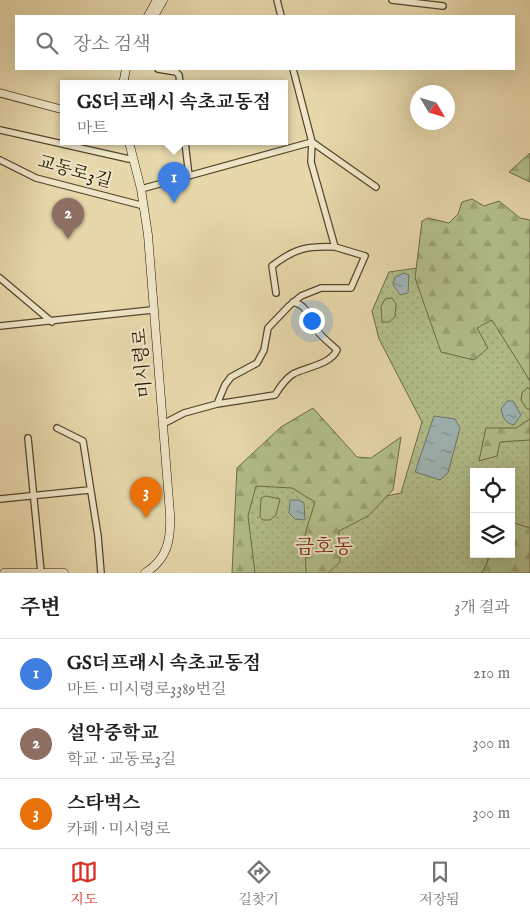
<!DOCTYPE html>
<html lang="ko">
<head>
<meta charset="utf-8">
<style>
  body { margin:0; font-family:"IM FELL English","Noto Serif KR",serif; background:#f2f2f2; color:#202124 }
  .controls { position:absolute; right:15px; bottom:15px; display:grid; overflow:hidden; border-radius:0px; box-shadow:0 5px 20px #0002 }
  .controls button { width:45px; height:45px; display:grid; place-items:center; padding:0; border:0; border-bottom:1px solid #e0e0e0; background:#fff; color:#202124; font:25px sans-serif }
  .compass { position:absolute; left:410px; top:85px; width:45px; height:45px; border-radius:50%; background:#fff; box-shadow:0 5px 20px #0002; rotate:128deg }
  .you { position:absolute; left:311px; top:320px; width:18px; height:18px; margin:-12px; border:4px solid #fff; border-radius:50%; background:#1a73e8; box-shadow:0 0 0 8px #1a73e833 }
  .badge { display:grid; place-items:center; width:32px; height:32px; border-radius:50%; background:#d93025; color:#fff; font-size:16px; font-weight:700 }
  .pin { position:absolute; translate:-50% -41px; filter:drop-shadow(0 1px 2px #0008) }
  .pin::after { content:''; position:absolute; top:26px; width:18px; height:15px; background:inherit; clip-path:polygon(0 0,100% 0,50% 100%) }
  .popup { position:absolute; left:60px; top:80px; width:228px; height:65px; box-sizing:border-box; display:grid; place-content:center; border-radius:0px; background:#fff; filter:drop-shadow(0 1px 4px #0005); font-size:16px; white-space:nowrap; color:#757577 }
  .popup b { font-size:19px; color:#202124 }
  .popup::after { content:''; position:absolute; left:50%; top:100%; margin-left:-10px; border:10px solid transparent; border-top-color:#fff }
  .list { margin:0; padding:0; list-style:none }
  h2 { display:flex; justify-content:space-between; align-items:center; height:65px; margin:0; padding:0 20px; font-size:21px }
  h2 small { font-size:16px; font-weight:400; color:#757577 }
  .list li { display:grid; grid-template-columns:32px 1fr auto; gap:15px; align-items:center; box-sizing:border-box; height:70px; padding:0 20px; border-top:1px solid #e0e0e0 }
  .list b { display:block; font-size:19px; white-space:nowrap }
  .list p { margin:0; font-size:16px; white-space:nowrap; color:#757577 }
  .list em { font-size:16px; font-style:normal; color:#757577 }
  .icon { flex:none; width:28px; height:28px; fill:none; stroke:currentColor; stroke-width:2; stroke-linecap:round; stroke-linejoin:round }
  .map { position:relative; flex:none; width:530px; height:573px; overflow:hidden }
  .search { position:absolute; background:#fff; box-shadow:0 5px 20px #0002; left:15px; right:15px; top:15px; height:55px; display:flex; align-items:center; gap:12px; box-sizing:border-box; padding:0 18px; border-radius:0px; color:#757577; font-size:19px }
  .sheet { height:275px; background:#fff }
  nav { display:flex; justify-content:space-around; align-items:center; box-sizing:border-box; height:70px; border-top:1px solid #e0e0e0; background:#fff; font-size:14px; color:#757577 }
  nav a { display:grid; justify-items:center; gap:2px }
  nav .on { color:#d93025 }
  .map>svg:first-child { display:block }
  .grass { fill:url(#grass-dots); stroke:#6c6a47 }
  .forest { fill:url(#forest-firs); stroke:#6c6a47 }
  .park { fill:#b2bf8b; stroke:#6c6a47 }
  .water { fill:url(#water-ripples); stroke:#6e766e }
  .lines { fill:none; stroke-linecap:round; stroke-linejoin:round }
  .minor-casing { stroke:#56462d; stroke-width:8 }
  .tertiary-casing { stroke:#56462d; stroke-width:9 }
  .secondary-casing { stroke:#261603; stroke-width:9 }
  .minor { stroke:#efe6c8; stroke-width:5.5 }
  .tertiary { stroke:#efe6c8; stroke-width:7 }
  .secondary { stroke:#efe6c8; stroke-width:8 }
  .labels { text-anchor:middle; stroke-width:4; stroke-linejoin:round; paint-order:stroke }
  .street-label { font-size:18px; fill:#261603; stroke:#efe6c8 }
  .quarter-label { font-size:20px; fill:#7a1f14; stroke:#efe6c8 }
</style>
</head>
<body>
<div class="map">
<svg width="530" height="573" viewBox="0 0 530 573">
  <defs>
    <pattern id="grass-dots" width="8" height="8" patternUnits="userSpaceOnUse" patternTransform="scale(1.25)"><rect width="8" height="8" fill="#b2bf8b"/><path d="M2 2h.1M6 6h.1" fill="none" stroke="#99a376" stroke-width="1.8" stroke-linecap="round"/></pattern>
    <pattern id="forest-firs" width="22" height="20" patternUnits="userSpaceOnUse" patternTransform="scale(1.25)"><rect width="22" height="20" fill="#b2bf8b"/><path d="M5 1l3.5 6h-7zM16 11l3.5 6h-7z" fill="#99a376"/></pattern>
    <pattern id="water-ripples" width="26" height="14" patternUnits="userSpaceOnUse" patternTransform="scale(1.25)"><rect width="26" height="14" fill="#9eb6b6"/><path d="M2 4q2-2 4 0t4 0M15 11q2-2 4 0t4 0" fill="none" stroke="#819392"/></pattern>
  </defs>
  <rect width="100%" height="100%" fill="#e7d8ab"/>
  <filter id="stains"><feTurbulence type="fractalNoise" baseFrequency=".004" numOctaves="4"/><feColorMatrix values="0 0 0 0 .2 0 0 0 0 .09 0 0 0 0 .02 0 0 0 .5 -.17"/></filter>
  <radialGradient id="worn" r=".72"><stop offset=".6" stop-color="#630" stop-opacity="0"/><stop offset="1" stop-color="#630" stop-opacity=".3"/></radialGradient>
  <path class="grass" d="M 424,267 L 475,290 L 530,367 L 530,532 L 511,532 L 511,472 L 474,472 L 474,554 L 488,554 L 487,573 L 248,573 L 244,521 L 254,482 L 377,498 L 401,493 L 422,422 L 379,339 L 372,311 L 389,272 Z"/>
  <path class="forest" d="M 530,153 L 530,182 L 509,172 Z
    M 472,199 L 484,206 L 499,201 L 520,218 L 530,220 L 530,381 L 492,320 L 477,328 L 488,348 L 474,360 L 441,352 L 415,278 L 422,221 L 428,218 L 449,223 L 458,214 L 462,202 Z
    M 313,408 L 357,457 L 371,458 L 401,437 L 393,490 L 368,516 L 339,531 L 340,562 L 328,573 L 306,573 L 305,534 L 315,502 L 292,488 L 256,486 L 248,516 L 255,573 L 232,573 L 237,468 L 281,427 Z
    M 530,419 L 530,440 L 500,442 L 497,456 L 479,461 L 486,428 L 516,428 Z
    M 511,522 L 530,528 L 530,573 L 482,573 L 491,554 L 511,554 Z"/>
  <path class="park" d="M 392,298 L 396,304 L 395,317 L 389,322 L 382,322 L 381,307 L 385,299 Z
    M 527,388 L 530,389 L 530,409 L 527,409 L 521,400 L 522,393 Z
    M 266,496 L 280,499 L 276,515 L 270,520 L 263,520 L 260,517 L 261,498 Z"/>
  <path class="water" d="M 404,273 L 409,275 L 408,293 L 400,295 L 393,284 L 395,277 Z
    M 507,401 L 513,401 L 521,415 L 514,425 C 505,423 503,418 501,409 Z
    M 434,416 L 455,419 L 460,428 L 448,473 L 440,480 L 415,472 Z
    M 290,500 L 299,500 L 304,503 L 305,520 L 295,519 L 289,513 Z"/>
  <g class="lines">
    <defs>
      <path id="minor" d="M 277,0 L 281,16
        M 392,0 L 443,6
        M 158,69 L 176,72 L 179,75 L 180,84
        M 0,130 L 129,159
        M 185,142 L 189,176
        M 312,142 L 376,187
        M 0,160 L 36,178 L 144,206
        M 141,189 L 312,142
        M 0,278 L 52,322
        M 276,293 L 272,266 C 295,248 307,246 335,247 L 311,162 L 312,142 L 293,69
        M 0,326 L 152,310
        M 217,404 L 275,395 C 280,387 285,379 293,374 C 306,367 330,365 337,350 C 330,343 321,337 316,329 C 307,317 309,306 293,302
        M 163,424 L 184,413 L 217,404 L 225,385 L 231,377 L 257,363 L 264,350 L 268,328 L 289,306 L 301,296 L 321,288 L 351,288 L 365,256 L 335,247
        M 57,428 L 83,441 L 98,536 L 101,573
        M 28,438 L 41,572
        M 0,499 L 89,490"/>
      <path id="tertiary" d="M 0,93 L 64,110"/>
      <path id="secondary" d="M 148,16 L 157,0
        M 154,16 L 163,0
        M 123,84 L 126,69
        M 129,142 L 141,189 L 148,235 L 170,514 C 171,539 168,559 145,573
        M 4,573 L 64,573"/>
    </defs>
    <use href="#minor" class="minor-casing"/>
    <use href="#tertiary" class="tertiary-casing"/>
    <use href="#secondary" class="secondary-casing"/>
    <use href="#minor" class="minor"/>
    <use href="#tertiary" class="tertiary"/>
    <use href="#secondary" class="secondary"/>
  </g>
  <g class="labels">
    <g class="street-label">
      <text transform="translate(75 171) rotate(16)" y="6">교동로3길</text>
      <text transform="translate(142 363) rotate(-95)" y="6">미시령로</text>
    </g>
    <g class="quarter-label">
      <text x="324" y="553">금호동</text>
    </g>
  </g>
  <rect width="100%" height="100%" filter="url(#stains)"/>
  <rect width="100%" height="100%" fill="url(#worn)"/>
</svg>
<div class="controls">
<button><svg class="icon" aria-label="locate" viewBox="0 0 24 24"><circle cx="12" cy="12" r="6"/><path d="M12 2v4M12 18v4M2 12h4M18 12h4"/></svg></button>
<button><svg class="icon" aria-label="layers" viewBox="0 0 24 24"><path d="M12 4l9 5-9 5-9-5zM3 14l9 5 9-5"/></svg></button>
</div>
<svg class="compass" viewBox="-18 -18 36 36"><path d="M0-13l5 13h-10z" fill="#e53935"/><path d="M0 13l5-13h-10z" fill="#757577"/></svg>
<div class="you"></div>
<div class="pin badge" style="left:174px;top:203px;background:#3f7fe0">1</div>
<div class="popup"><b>GS더프래시 속초교동점</b>마트</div>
<div class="pin badge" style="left:68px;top:239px;background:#8d6e63">2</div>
<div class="pin badge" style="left:146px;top:518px;background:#e8710a">3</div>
<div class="search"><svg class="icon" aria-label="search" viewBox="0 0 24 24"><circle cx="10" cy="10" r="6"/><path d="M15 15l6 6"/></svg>장소 검색</div>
</div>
<section class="sheet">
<h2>주변<small>3개 결과</small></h2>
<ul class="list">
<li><span class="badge" style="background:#3f7fe0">1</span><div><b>GS더프래시 속초교동점</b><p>마트 · 미시령로3389번길</p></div><em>210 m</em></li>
<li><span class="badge" style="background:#8d6e63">2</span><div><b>설악중학교</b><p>학교 · 교동로3길</p></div><em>300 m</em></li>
<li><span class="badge" style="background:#e8710a">3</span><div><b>스타벅스</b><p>카페 · 미시령로</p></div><em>300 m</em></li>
</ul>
</section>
<nav>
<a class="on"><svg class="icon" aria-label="map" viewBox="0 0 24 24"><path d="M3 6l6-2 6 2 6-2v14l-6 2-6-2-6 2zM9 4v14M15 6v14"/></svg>지도</a>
<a><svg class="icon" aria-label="directions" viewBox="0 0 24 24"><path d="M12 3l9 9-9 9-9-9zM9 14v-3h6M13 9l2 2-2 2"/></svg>길찾기</a>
<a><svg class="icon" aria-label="saved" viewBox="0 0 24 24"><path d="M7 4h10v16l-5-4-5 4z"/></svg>저장됨</a>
</nav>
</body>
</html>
